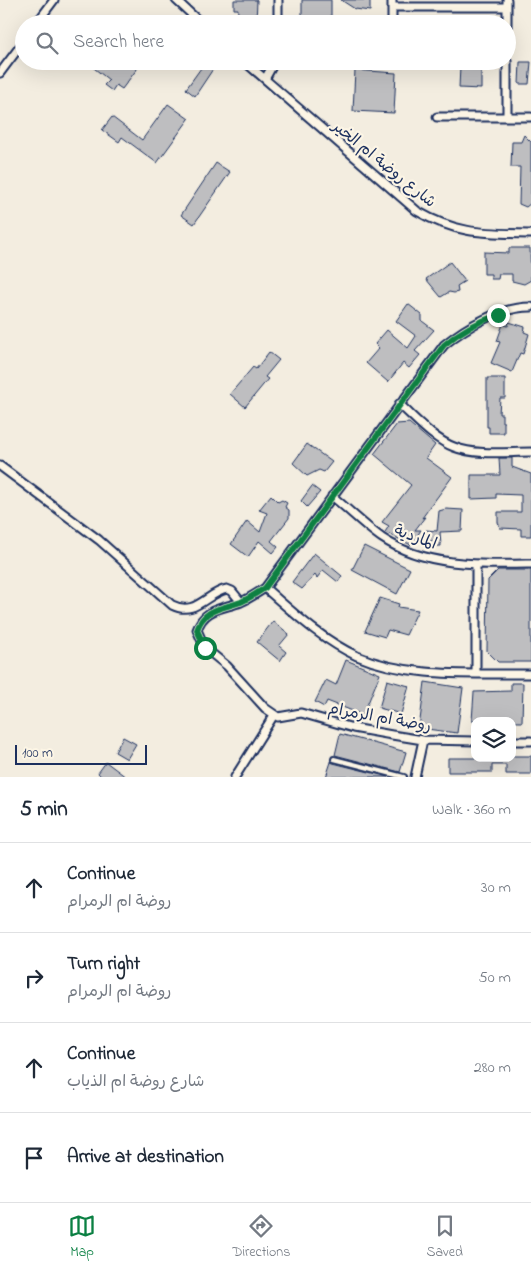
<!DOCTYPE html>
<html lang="en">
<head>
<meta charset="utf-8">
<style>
  body { margin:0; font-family:"Indie Flower","Playpen Sans Arabic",sans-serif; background:#f6f6f7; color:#1f2937 }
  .controls { position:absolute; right:15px; bottom:15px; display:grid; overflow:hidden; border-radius:10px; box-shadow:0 5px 20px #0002 }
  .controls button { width:45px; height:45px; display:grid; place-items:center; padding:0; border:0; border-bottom:1px solid #e0e1e3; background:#fff; color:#1f2937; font:25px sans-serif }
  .scale { position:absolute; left:15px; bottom:12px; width:132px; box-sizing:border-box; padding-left:5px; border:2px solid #1b2f5e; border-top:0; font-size:14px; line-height:18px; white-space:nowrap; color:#1b2f5e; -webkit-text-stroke:4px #fcf5e5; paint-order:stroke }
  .stop { position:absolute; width:15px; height:15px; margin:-11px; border:4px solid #0b8043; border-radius:50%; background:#fff }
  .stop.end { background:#0b8043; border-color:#fff; box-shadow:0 1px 5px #0008 }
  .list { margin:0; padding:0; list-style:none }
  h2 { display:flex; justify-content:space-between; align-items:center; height:65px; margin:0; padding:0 20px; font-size:21px }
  h2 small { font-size:16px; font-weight:400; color:#747a83 }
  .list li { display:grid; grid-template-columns:32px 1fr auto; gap:15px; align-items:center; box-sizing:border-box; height:90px; padding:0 20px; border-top:1px solid #e0e1e3 }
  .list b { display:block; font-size:19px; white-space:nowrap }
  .list p { margin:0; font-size:16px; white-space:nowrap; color:#747a83 }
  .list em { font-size:16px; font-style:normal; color:#747a83 }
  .icon { flex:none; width:28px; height:28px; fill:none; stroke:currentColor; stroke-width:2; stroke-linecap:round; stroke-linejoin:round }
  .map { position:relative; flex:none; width:531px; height:777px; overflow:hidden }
  .search { position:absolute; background:#fff; box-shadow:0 5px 20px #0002; left:15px; right:15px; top:15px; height:55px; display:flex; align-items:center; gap:12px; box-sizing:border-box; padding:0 18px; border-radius:28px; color:#747a83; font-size:19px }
  .sheet { height:425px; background:#fff }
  nav { display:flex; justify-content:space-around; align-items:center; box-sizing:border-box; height:70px; border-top:1px solid #e0e1e3; background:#fff; font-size:14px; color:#747a83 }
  nav a { display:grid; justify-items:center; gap:2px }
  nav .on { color:#0b8043 }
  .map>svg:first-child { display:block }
  .building { fill:#bebec0; stroke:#1b2f5e }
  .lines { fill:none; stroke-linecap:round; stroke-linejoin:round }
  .lane-casing { stroke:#1b2f5e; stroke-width:8 }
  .street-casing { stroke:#1b2f5e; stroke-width:11 }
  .lane { stroke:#fcf5e5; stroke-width:4 }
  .street { stroke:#fcf5e5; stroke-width:7 }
  .route { stroke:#0b8043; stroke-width:6 }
  .labels { text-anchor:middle; stroke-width:4.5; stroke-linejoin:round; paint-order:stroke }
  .street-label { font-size:16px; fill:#1b2f5e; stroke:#fcf5e5 }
</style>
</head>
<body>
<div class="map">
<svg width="531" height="777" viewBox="0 0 531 777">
  <rect width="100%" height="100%" fill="#f3ede0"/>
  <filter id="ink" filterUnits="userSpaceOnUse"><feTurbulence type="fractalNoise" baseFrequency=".02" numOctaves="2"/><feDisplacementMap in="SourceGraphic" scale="10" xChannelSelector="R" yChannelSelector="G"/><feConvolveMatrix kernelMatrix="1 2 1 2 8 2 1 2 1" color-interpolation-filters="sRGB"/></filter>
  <g filter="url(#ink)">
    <path class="building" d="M 234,0 L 257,0 L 256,24 L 237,24 L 238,9 L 234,9 Z
      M 302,0 L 331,0 L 331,18 L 302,19 Z
      M 341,0 L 370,0 L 370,11 L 355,9 Z
      M 85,61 L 143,61 L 122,89 L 116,85 L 112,91 L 104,85 L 109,80 Z
      M 206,61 L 215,66 L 195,96 L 186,89 Z
      M 520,62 L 531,62 L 529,84 L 519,84 Z
      M 460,66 L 481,66 L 481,89 L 459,88 Z
      M 355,70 L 396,73 L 394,113 L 353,111 Z
      M 168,104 L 189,119 L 157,163 L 122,137 L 119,142 L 102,130 L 112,117 L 142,140 Z
      M 524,135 L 531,142 L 531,203 L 526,207 L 519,204 L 520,167 L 511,167 L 512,142 L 521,142 Z
      M 216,163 L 230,172 L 194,224 L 181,215 Z
      M 509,248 L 530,248 L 531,280 L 524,284 L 512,281 L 512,274 L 499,274 L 498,279 L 491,279 L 491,274 L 484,274 L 484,252 L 509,253 Z
      M 450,262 L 465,281 L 457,286 L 458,292 L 454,293 L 449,292 L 441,297 L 426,279 Z
      M 408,304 L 422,315 L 422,321 L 434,330 L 415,351 L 420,355 L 409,368 L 403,363 L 388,382 L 366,363 L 379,348 L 375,344 L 387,330 L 408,348 L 416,336 L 396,321 Z
      M 509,322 L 525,327 L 524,332 L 529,334 L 523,354 L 520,353 L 512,372 L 491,363 L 500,342 L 497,341 L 503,324 L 508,326 Z
      M 269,352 L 279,360 L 265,377 L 268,379 L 245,407 L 230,394 L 253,367 L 256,369 Z
      M 487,378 L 505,378 L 505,398 L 500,398 L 499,414 L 502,414 L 502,422 L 504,422 L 504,433 L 489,433 L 489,427 L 487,427 Z
      M 409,423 L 435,445 L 426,458 L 452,477 L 422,518 L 425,517 L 415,530 L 421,530 L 411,545 L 385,532 L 389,526 L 382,522 L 411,485 L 374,454 L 397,424 Z
      M 307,444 L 332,462 L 324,472 L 319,470 L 307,476 L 293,463 Z
      M 499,458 L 512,458 L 512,467 L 531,474 L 531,536 L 521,536 L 521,529 L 500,528 L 498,522 L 498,512 L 521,512 L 521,495 L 496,494 L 496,498 L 471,499 L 471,475 L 500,475 Z
      M 312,486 L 320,492 L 307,507 L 301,501 Z
      M 271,495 L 278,502 L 282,500 L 287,503 L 285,507 L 289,510 L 289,518 L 271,541 L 278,547 L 273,553 L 259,541 L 248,557 L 231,544 L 247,521 L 260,532 L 267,513 L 259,510 Z
      M 446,509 L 463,510 L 462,531 L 440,532 L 441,546 L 434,546 L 434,541 L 425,541 L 426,530 L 437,531 L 439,511 Z
      M 364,546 L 410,569 L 397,594 L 352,570 Z
      M 314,553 L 342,576 L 338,582 L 323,570 L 317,578 L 315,575 L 302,589 L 292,582 Z
      M 498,570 L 531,570 L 531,662 L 498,662 L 487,651 L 488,580 Z
      M 380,598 L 399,604 L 398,607 L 418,610 L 406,635 L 388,630 L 385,637 L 365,631 Z
      M 273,621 L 289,634 L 279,646 L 286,652 L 280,661 L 257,642 Z
      M 346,660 L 380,674 L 363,715 L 327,701 L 324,707 L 315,702 L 326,680 L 336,685 Z
      M 387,680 L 409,686 L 401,714 L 379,708 Z
      M 425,682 L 463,688 L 457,733 L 419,728 Z
      M 511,683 L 523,683 L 522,722 L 472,721 L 474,692 L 511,691 Z
      M 340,734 L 406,752 L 400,772 L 335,755 Z
      M 123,737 L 136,744 L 127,759 L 115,752 Z
      M 512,756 L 531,756 L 531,774 L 506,774 L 506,765 L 492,765 L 492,772 L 448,772 L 448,758 L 512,758 Z
      M 106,762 L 126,777 L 102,777 L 98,773 Z
      M 331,762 L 333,763 L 389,777 L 326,777 Z"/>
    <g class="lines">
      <defs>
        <path id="lane" d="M 334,759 L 404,777"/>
        <path id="street" d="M 176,0 L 202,24
          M 392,7 L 507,7
          M 36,24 L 54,0
          M 278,24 L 278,0
          M 392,24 L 392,0
          M 507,34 L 507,0
          M 244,61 L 417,211 C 458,235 486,233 531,234
          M 0,73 L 24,41
          M 265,79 L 275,61
          M 437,117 L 531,117
          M 507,117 L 507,61
          M 399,404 C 415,418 433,439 454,447 C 477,456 507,452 531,452
          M 0,466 L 99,540 L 172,605 C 196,617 206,593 227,589 L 232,591 L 241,602
          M 332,496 C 349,510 365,526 382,538 C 425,567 481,565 531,564
          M 265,588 C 293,612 322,640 357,656 C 411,679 474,673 531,674
          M 476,673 L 476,565
          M 475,741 L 423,740 L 392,735 L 353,728 L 301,713 L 278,717 L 265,708 L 227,666 L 205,648 L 197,630 C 204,608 222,609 241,602 C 250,598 257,593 265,588 L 444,345 C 467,326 501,307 531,307
          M 512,741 L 531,741
          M 235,777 L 274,715
          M 415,777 L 423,740"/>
      </defs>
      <use href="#lane" class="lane-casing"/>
      <use href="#street" class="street-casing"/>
      <use href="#lane" class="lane"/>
      <use href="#street" class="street"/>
    </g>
  </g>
  <g class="lines" filter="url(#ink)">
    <path class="route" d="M 205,648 L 197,630 C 204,608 222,609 241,602 C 250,598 257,593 265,588 L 444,345 C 461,330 477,322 498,315"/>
  </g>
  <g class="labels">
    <g class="street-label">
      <text transform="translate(385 163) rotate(39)" y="6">شارع روضة ام الخير</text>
      <text transform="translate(416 536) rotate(20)" y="6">الماردية</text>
      <text transform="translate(380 716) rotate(10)" y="6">روضة ام الرمرام</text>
    </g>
  </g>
</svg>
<div class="controls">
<button><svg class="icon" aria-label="layers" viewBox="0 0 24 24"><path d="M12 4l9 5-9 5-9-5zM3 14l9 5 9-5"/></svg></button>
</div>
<div class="scale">100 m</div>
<div class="stop" style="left:205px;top:648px"></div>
<div class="stop end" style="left:498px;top:315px"></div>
<div class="search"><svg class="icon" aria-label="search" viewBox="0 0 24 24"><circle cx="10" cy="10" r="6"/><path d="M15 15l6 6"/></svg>Search here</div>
</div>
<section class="sheet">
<h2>5 min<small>Walk · 360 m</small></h2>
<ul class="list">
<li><svg class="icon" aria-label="ahead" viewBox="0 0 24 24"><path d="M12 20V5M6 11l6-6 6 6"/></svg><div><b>Continue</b><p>روضة ام الرمرام</p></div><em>30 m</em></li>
<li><svg class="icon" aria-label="right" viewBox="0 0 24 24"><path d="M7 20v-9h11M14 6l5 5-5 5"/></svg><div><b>Turn right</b><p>روضة ام الرمرام</p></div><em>50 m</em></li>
<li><svg class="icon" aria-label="ahead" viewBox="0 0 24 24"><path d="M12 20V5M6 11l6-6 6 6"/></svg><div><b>Continue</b><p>شارع روضة ام الذياب</p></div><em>280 m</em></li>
<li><svg class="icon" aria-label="arrive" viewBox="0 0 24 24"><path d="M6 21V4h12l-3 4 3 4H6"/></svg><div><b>Arrive at destination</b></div></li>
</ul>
</section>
<nav>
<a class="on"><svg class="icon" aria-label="map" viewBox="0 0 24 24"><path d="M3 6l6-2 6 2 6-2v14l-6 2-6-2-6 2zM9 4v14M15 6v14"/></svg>Map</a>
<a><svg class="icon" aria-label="directions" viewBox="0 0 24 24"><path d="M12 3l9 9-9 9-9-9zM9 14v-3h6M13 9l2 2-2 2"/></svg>Directions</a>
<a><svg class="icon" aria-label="saved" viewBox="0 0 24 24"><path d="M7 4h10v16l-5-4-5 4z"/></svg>Saved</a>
</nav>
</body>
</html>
